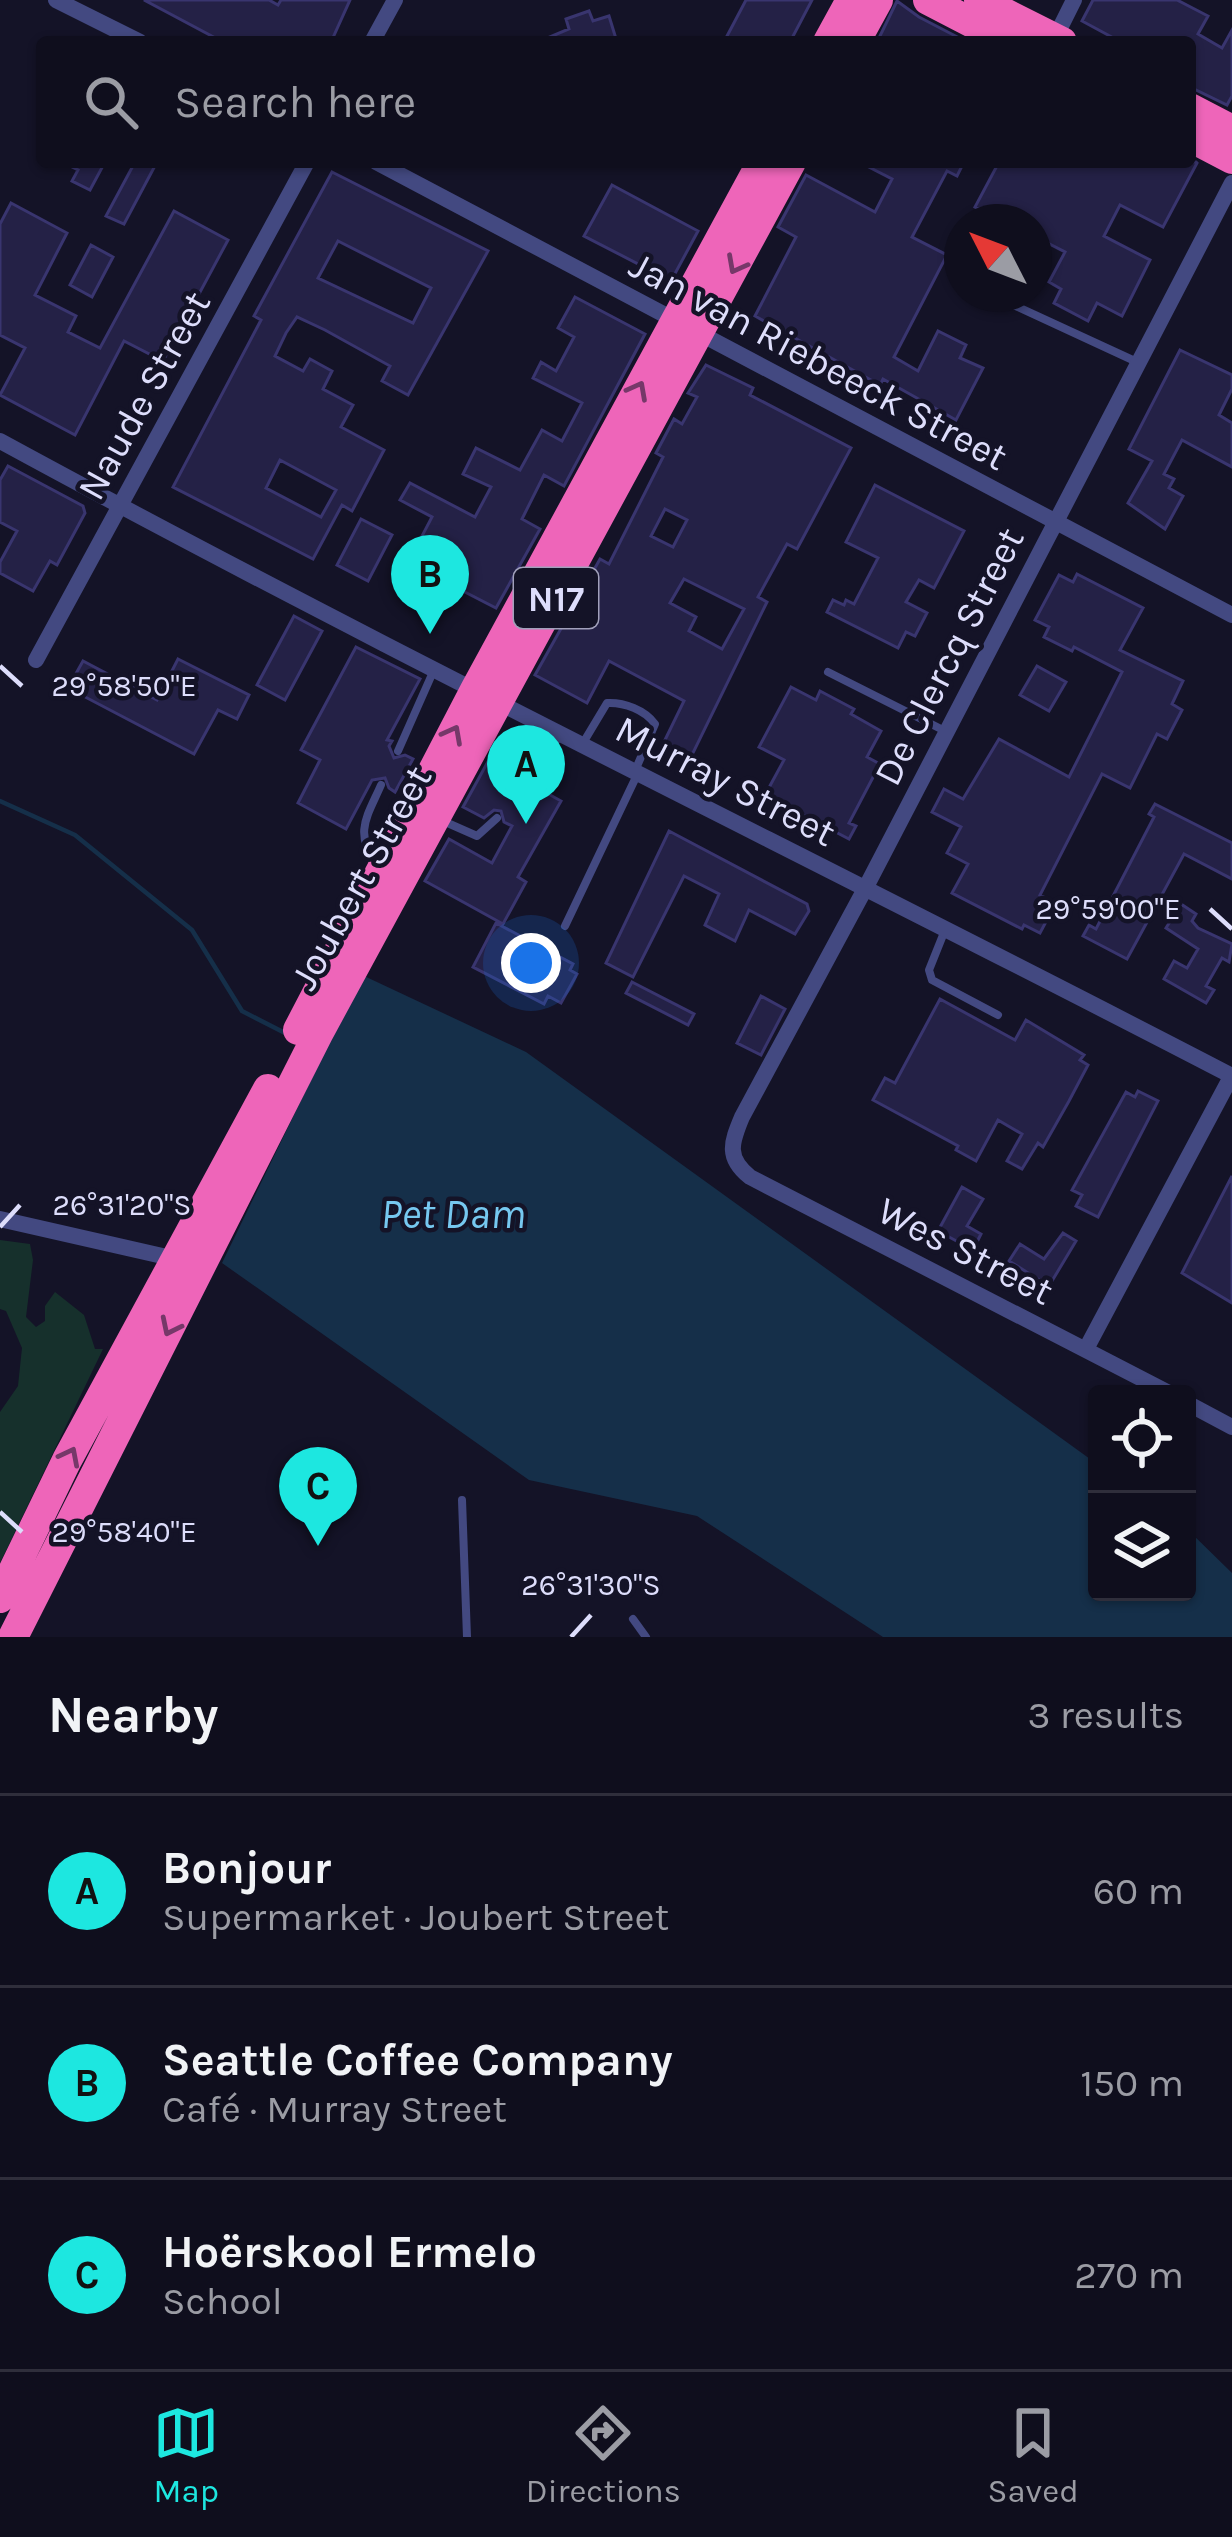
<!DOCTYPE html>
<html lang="en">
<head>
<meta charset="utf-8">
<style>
  body { margin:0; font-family:Karla,sans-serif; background:#1d1c2a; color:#f1f3f6 }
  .controls { position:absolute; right:36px; bottom:36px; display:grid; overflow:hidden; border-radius:12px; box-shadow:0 3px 9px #0004 }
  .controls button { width:108px; height:108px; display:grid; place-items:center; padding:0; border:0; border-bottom:3px solid #2f2e3b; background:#0f0e1d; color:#f1f3f6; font:60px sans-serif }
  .compass { position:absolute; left:944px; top:204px; width:108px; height:108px; border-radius:50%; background:#0f0e1d; box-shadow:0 3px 9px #0004; rotate:312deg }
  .you { position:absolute; left:531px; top:963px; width:42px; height:42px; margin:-30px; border:9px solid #fff; border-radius:50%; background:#1a73e8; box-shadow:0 0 0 18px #1a73e833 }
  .badge { display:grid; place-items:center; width:78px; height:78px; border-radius:50%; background:#1de7e0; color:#111; font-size:39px; font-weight:700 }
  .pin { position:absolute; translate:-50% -99px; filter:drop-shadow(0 3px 6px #0008) }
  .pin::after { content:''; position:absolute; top:63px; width:42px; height:36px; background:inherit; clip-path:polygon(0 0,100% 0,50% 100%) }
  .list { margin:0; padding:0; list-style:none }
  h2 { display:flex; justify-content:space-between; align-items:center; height:156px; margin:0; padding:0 48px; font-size:51px }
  h2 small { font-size:39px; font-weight:400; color:#9b9ca4 }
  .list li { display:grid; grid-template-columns:78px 1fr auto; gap:36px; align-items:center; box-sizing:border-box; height:192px; padding:0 48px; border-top:3px solid #2f2e3b }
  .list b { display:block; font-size:45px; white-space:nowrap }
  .list p { margin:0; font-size:39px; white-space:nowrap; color:#9b9ca4 }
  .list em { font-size:39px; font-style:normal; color:#9b9ca4 }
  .icon { flex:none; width:66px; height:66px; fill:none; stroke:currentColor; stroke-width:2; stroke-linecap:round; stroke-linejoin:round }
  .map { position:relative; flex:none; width:1232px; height:1637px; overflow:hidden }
  .search { position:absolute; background:#0f0e1d; box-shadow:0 3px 9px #0004; left:36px; right:36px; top:36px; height:132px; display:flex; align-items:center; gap:30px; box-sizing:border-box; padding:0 42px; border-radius:12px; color:#9b9ca4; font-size:45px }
  .sheet { height:732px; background:#0f0e1d }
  nav { display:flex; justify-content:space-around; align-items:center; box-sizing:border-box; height:168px; border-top:3px solid #2f2e3b; background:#0f0e1d; font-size:33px; color:#9b9ca4 }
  nav a { display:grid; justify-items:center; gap:6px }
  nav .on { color:#1de7e0 }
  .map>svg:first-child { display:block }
  .green { fill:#16302c }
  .water { fill:#152f49 }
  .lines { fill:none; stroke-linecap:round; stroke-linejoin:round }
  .stream { stroke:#152f49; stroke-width:4.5 }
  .building { fill:#242146; stroke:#39356f; stroke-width:3; fill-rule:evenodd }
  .lane { stroke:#434981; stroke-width:8 }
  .street { stroke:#434981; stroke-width:16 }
  .highway { stroke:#ee65b9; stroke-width:30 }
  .oneway { stroke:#763869 }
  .ticks { fill:none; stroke:#ddddfb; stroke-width:4.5 }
  .labels { text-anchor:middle; stroke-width:9; stroke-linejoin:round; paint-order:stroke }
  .shield { fill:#141327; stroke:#a1a0bb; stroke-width:3 }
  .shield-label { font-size:36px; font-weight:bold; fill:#ddddfb }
  .street-label { font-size:39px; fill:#ddddfb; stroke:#141327 }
  .water-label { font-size:42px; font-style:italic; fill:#76c8f0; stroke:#141327 }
  .ticks-label { font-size:30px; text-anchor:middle; fill:#ddddfb; stroke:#141327; stroke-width:9; stroke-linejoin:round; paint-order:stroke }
</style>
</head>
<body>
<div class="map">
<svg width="1232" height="1637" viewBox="0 0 1232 1637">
  <rect width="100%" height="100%" fill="#141327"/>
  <path class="green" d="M 0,1240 L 30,1244 L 33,1260 L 26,1317 L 36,1327 L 45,1321 L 45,1306 L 55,1292 L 84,1315 L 95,1349 L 103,1349 L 0,1563 L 0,1412 L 18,1386 L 22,1348 L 6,1311 L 0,1309 Z"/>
  <path class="water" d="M 362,975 L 526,1052 L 1097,1464 L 1097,1592 L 1187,1592 L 1187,1529 L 1232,1573 L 1232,1637 L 883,1637 L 697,1516 L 529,1480 L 222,1263 Z"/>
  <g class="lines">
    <path class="stream" d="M 0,801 L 75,835 L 192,930 L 242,1011 L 287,1034"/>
  </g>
  <path class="building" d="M 144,0 L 269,0 L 278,5 L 281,0 L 350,0 L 331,42 L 223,42 Z
    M 746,0 L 812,0 L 790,42 L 733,42 L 726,38 Z
    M 1093,0 L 1177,0 L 1208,16 L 1198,34 L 1222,48 L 1232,30 L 1232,96 L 1227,105 L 1190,87 L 1190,42 L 1121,42 L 1082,21 Z
    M 897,1 L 919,17 L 967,42 L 877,42 Z
    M 589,11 L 593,21 L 609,16 L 617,42 L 538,42 L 569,29 L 566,19 Z
    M 62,162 L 105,162 L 90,190 L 72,181 L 78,170 Z
    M 135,162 L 157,162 L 124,224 L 106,216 Z
    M 859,162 L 964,162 L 957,176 L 947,171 L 912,237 L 947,255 L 894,357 L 918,371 L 938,331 L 966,345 L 960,358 L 983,368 L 956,420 L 883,379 L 880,385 L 755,316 L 796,237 L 778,227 L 806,175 L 875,212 L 892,179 Z
    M 999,162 L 1196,162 L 1197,163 L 1163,227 L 1120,205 L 1104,236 L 1150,260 L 1122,316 L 1097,303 L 1088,321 L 1054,303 L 1061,289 L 1049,282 L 1065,252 L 1034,236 L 1034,222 L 1005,222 L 975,207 Z
    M 332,172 L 488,251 L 408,395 L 382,381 L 390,366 L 325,330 L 297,317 L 286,333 L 275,356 L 303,371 L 310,359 L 332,371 L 323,389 L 353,405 L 341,427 L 384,450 L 352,511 L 342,505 L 313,559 L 173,487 L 261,320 L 254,316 ZM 338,241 L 431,288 L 413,323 L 318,278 ZM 280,460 L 336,490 L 321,517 L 266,488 Z
    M 612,185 L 698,231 L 671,281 L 584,236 Z
    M 11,203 L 67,233 L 35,295 L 76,316 L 68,332 L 100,348 L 174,211 L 228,240 L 163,361 L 124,341 L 75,435 L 0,395 L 25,348 L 0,335 L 0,224 Z
    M 91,245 L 113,257 L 92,297 L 70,285 Z
    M 575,297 L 645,334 L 564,486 L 544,475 L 522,519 L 540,529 L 496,608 L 457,588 L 448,605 L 425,593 L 435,574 L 409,561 L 432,517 L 400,500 L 410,483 L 475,517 L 491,487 L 463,474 L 476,448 L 520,470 L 542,430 L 562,441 L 582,403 L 533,378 L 541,362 L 556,371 L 574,337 L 558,328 Z
    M 1180,350 L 1232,375 L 1232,389 L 1219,415 L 1232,423 L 1232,467 L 1182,440 L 1164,474 L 1174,479 L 1169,488 L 1183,496 L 1165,529 L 1128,503 L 1152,461 L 1129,449 Z
    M 706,365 L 753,388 L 750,395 L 851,448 L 797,549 L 787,544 L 758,597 L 767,602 L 691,757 L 664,742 L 684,701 L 609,661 L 587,703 L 535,675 L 600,559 L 609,564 L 663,457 L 656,453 L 674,419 L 682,424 L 697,397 L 688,393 ZM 665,509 L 687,520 L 673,547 L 651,536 ZM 684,579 L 744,609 L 722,649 L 689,631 L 696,617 L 670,603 Z
    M 8,466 L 83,506 L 85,513 L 57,565 L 50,561 L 33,591 L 0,573 L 0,562 L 17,531 L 0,522 L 0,480 Z
    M 875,485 L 964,531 L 934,588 L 919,580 L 906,602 L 927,613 L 915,636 L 906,632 L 898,648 L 827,612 L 833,600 L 844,605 L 846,600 L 854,604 L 878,558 L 846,542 Z
    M 361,519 L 392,535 L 368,581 L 337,565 Z
    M 1077,574 L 1143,608 L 1120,650 L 1183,681 L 1172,704 L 1182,710 L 1167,739 L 1157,734 L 1130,788 L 1102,774 L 1040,895 L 1056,903 L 1040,933 L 1024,925 L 1022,929 L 952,893 L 968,864 L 947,853 L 961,827 L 932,812 L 944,789 L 963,799 L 999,739 L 1069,777 L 1122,672 L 1074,647 L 1072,651 L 1044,637 L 1049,627 L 1035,620 L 1059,575 L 1073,582 Z
    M 294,616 L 322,631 L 285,700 L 257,685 Z
    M 356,647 L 420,679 L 387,740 L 392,741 L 389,746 L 394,758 L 405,755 L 413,759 L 395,792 L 389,788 L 385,778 L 372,780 L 346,829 L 298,803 L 320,760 L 301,750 Z
    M 178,659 L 249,695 L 237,719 L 218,710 L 194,754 L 68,688 L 83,661 L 157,700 Z
    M 1037,666 L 1066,682 L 1049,711 L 1020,695 Z
    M 791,687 L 816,700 L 820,691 L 854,709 L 851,714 L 881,731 L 867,757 L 880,764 L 849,823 L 856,826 L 849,839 L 765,795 L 784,760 L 759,747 Z
    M 496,747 L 518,758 L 506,783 L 507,793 L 515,795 L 521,791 L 529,795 L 534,786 L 561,801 L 518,877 L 526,882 L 503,924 L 425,881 L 449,839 L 492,863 L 512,826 L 504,822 L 501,811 L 494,810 L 484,818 L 463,807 Z
    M 1155,804 L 1232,843 L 1232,879 L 1184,854 L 1127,959 L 1083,936 L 1089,925 L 1096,929 L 1154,817 L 1149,814 Z
    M 669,831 L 807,904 L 809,911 L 795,934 L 749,910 L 735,941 L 705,925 L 719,894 L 684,876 L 633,977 L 606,963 Z
    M 1181,904 L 1196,914 L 1192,921 L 1198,928 L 1232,944 L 1229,962 L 1222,958 L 1206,986 L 1214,990 L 1206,1003 L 1164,979 L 1174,961 L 1187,968 L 1198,949 L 1166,928 Z
    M 496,923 L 573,964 L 570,970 L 577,974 L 561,1003 L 548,996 L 544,1004 L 473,967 Z
    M 632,982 L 694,1014 L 688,1025 L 626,993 Z
    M 761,996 L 785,1009 L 761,1055 L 737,1043 Z
    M 940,999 L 1015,1040 L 1026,1020 L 1084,1055 L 1080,1060 L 1088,1065 L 1069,1101 L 1043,1147 L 1038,1143 L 1022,1169 L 1007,1161 L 1022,1134 L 998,1120 L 976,1161 L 956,1150 L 958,1146 L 873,1100 L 885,1078 L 895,1083 Z
    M 1138,1091 L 1158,1101 L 1098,1217 L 1076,1206 L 1082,1195 L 1072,1190 L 1126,1092 L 1135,1097 Z
    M 1232,1176 L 1232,1303 L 1182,1273 Z
    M 962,1187 L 983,1199 L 967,1226 L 981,1234 L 973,1250 L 938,1231 Z
    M 1063,1233 L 1076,1241 L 1049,1286 L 1009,1261 L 1020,1244 L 1044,1259 Z"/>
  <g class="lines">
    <path class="lane" d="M 1005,301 L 1137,362
      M 828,672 L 945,731
      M 583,743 L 607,703 C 624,702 645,710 655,724 L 635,771
      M 398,751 L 433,672
      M 513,787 L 546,746 L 561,737
      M 443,821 L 477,836 L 497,818
      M 375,866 C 355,830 366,819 381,785
      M 565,926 L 637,775
      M 945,930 L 929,970 L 932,980 L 998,1015
      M 462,1500 L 467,1637
      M 633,1619 L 646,1637"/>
    <path class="street" d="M 56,0 L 140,42
      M 1055,38 L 1074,0
      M 372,42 L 395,0
      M 376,162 L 1232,615
      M 0,441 C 406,662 822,863 1232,1076
      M 36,660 L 307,162
      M 0,1219 L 180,1260
      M 1086,1349 L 1232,1075
      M 1171,1394 L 750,1177 C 726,1158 731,1143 742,1117 L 866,887 L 1232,183
      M 1187,1403 L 1232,1427"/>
    <path class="highway" d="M 928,0 L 1009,42
      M 979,0 L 1062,42
      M 828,42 L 851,0
      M 855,42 L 878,0
      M 1190,108 L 1232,130
      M 1190,137 L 1232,159
      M 298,1030 L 475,690 L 762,162
      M 0,1598 L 67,1460 L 268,1089
      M 13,1637 L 319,1032 L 791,162"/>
  </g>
  <defs><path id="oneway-chevron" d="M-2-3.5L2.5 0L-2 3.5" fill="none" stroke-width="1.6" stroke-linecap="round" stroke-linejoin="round" transform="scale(3)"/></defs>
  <g class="oneway">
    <use href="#oneway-chevron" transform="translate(736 265) rotate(118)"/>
    <use href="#oneway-chevron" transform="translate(638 390) rotate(-62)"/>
    <use href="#oneway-chevron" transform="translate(453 734) rotate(-62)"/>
    <use href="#oneway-chevron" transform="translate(170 1327) rotate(116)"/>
    <use href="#oneway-chevron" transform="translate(70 1456) rotate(-63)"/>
  </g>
  <path class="ticks" d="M 0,666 L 22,686M 1210,909 L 1232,929M 0,1227 L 20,1205M 0,1512 L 22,1532M 571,1637 L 591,1615"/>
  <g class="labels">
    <rect class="shield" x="514" y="568" width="84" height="60" rx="9"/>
    <g class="shield-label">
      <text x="556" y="611">N17</text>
    </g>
    <g class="street-label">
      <text transform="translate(819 360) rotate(28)" y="14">Jan van Riebeeck Street</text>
      <text transform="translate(143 395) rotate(-61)" y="14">Naude Street</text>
      <text transform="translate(948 656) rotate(-63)" y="14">De Clercq Street</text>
      <text transform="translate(726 780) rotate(27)" y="14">Murray Street</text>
      <text transform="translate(360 877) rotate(-61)" y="14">Joubert Street</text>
      <text transform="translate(966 1250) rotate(27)" y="14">Wes Street</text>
    </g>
    <g class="water-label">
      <text x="453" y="1228">Pet Dam</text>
    </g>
  </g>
  <g class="ticks-label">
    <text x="124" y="696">29°58'50"E</text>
    <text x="1108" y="919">29°59'00"E</text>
    <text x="122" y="1215">26°31'20"S</text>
    <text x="124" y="1542">29°58'40"E</text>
    <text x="591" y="1595">26°31'30"S</text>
  </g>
</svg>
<div class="controls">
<button><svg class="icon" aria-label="locate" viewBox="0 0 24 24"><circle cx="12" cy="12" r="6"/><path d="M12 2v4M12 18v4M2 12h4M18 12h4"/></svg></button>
<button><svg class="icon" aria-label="layers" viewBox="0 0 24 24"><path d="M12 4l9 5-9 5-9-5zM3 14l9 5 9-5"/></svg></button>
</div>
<svg class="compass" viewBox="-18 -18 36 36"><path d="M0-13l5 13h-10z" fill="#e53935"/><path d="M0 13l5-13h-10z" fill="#9b9ca4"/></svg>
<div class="you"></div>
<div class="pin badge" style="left:526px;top:824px">A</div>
<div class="pin badge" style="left:430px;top:634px">B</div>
<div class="pin badge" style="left:318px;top:1546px">C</div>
<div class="search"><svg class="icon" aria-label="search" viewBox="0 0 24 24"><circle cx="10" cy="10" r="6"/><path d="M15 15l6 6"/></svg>Search here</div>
</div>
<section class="sheet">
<h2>Nearby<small>3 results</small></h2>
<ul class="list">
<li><span class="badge">A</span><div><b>Bonjour</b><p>Supermarket · Joubert Street</p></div><em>60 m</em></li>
<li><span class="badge">B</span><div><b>Seattle Coffee Company</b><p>Café · Murray Street</p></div><em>150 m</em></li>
<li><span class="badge">C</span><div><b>Hoërskool Ermelo</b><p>School</p></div><em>270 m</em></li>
</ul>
</section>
<nav>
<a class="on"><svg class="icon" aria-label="map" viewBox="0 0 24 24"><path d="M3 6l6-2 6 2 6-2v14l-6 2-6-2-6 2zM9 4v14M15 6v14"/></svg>Map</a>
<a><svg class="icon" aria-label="directions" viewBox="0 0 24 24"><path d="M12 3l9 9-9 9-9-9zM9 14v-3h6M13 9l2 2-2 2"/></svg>Directions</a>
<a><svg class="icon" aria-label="saved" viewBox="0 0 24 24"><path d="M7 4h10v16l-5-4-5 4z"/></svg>Saved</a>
</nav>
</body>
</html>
